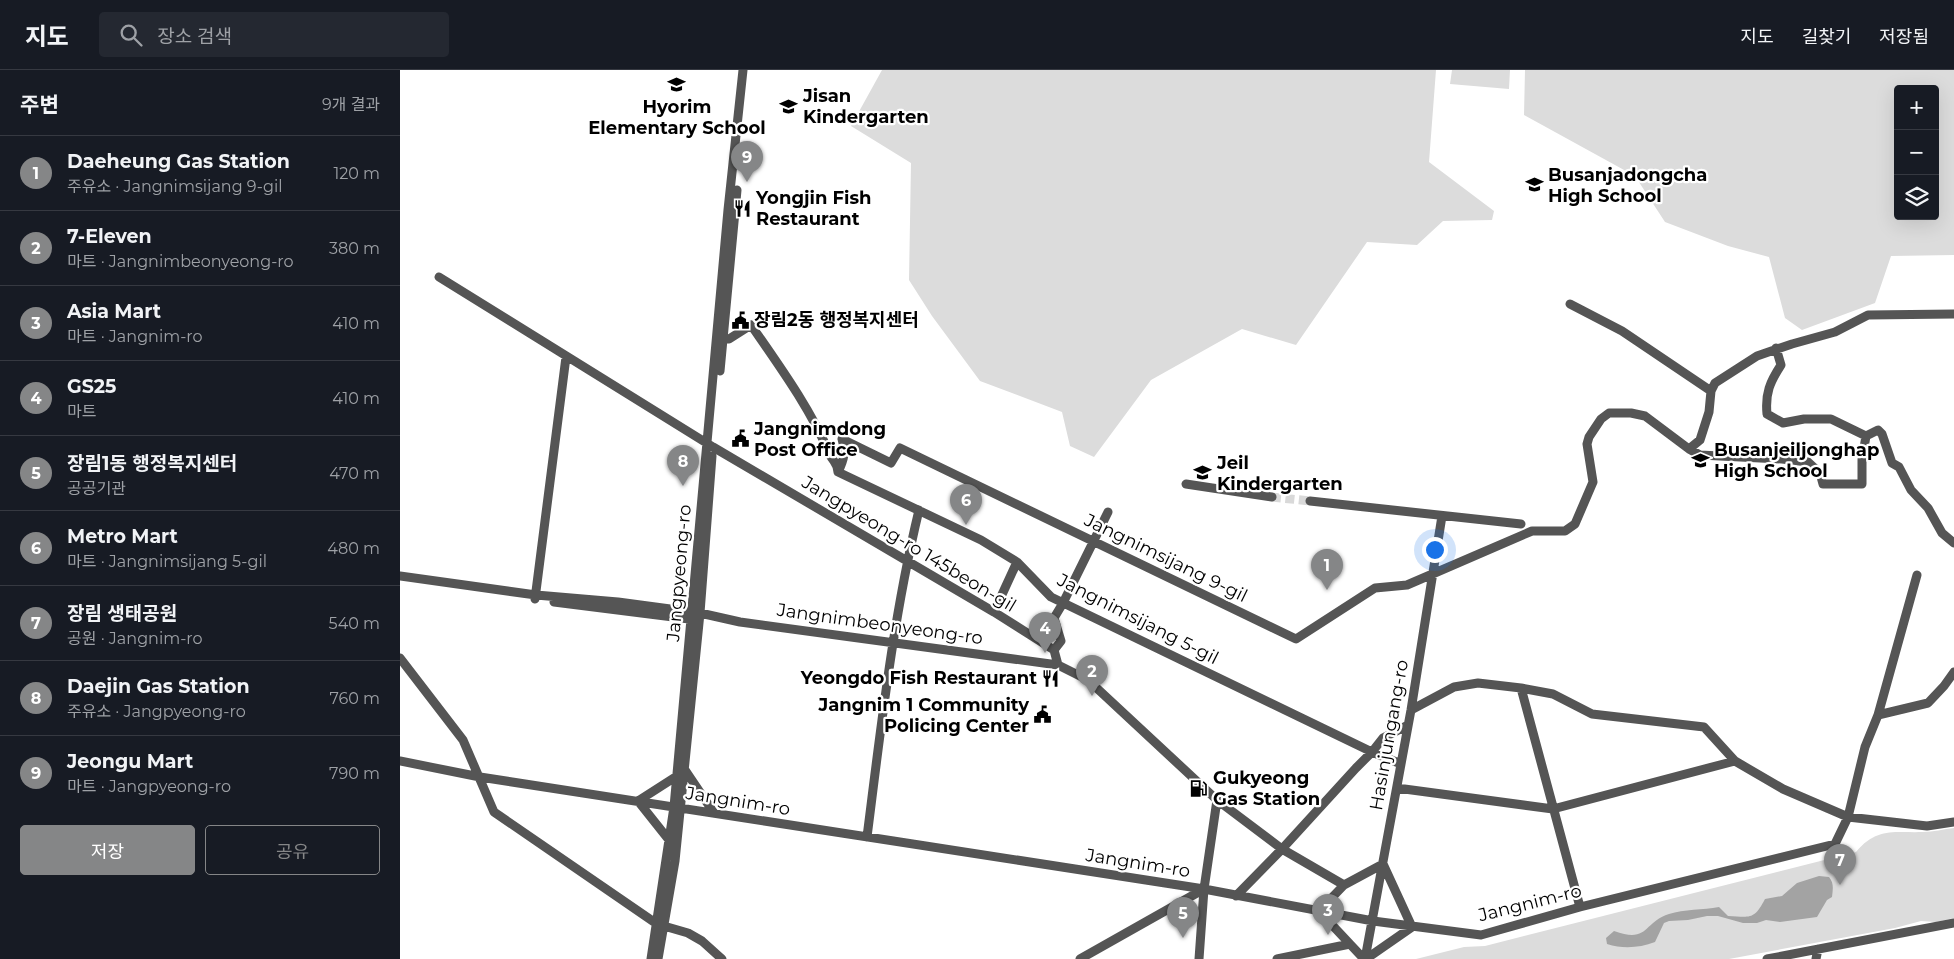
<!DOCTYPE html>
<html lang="ko">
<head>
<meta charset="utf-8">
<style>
  body { margin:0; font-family:Montserrat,"Noto Sans KR",sans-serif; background:#242831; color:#f1f3f6 }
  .controls { position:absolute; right:15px; top:15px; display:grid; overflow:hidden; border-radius:5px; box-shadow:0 5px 20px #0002 }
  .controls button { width:45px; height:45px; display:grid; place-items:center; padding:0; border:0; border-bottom:1px solid #363941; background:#171b24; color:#f1f3f6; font:25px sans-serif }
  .you { position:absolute; left:1034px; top:479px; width:18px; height:18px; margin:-12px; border:4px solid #fff; border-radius:50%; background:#1a73e8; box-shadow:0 0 0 8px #1a73e833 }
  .badge { display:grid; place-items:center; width:32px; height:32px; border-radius:50%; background:#858687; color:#fff; font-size:16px; font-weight:700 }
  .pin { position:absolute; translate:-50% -41px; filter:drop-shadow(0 1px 2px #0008) }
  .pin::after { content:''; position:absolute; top:26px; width:18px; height:15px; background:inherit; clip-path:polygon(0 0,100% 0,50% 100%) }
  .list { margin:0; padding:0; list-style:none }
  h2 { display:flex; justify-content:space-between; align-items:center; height:65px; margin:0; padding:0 20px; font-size:21px }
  h2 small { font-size:16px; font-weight:400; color:#9ea1a6 }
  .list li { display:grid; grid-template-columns:32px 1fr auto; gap:15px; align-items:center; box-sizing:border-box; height:75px; padding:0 20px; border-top:1px solid #363941 }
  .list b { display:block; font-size:19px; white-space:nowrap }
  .list p { margin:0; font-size:16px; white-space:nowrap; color:#9ea1a6 }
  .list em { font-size:16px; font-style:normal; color:#9ea1a6 }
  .actions { display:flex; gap:10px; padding:15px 20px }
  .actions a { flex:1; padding:11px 0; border:1px solid #858687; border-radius:5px; text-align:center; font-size:18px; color:#858687 }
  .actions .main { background:#858687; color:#fff }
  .icon { flex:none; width:28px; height:28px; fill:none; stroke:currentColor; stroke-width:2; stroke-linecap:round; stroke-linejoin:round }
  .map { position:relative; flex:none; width:1554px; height:889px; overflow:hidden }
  header { display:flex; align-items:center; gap:30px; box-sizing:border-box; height:70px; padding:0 25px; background:#171b24; border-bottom:1px solid #363941 }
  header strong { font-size:24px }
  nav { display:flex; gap:28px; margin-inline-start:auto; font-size:18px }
  .search { width:350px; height:45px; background:#242831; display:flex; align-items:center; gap:12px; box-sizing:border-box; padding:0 18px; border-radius:5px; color:#9ea1a6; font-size:19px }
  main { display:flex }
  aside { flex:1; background:#171b24 }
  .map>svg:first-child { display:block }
  .green { fill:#dcdcdc; fill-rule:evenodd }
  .water { fill:#a3a3a3 }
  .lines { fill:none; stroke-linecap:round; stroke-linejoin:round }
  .minor-tunnel { stroke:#d9d9d9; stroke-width:9; stroke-dasharray:9 4.5; stroke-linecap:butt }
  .minor { stroke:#555; stroke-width:9 }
  .labels { text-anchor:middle; stroke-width:4.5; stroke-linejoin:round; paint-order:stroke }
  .poi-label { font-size:18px; font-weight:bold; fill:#000; stroke:#fff; text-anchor:start }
  .street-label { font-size:18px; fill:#000; stroke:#fff }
</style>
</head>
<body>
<header>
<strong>지도</strong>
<div class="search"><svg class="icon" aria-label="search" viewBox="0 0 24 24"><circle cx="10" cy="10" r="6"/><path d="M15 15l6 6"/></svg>장소 검색</div>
<nav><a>지도</a><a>길찾기</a><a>저장됨</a></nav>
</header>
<main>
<aside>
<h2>주변<small>9개 결과</small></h2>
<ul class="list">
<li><span class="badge">1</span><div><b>Daeheung Gas Station</b><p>주유소 · Jangnimsijang 9-gil</p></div><em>120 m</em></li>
<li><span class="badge">2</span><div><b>7-Eleven</b><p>마트 · Jangnimbeonyeong-ro</p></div><em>380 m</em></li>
<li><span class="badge">3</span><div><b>Asia Mart</b><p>마트 · Jangnim-ro</p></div><em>410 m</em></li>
<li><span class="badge">4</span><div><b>GS25</b><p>마트</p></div><em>410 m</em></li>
<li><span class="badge">5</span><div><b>장림1동 행정복지센터</b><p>공공기관</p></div><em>470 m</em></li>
<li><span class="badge">6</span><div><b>Metro Mart</b><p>마트 · Jangnimsijang 5-gil</p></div><em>480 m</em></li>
<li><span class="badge">7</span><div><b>장림 생태공원</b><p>공원 · Jangnim-ro</p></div><em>540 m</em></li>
<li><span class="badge">8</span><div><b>Daejin Gas Station</b><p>주유소 · Jangpyeong-ro</p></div><em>760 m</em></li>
<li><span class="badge">9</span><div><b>Jeongu Mart</b><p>마트 · Jangpyeong-ro</p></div><em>790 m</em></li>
</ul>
<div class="actions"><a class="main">저장</a><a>공유</a></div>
</aside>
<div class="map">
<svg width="1554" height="889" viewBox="0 0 1554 889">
  <rect width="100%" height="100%" fill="#fff"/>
  <path class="green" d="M 482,0 L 1036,0 L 1029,92 L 1094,141 L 1092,150 L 1043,151 L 1017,175 L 967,172 L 896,275 L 842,259 L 751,310 L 694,387 L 670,376 L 662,342 L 580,311 L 532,246 L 509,210 L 511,93 L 451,56 Z
    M 1052,0 L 1110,0 L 1109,19 L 1050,14 Z
    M 1125,0 L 1554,0 L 1554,185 L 1491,186 L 1475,233 L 1402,260 L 1385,248 L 1369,187 L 1328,176 L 1265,152 L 1235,106 L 1124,45 ZM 1498,19 L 1535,19 L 1535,146 L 1498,146 Z
    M 1554,758 L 1554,848 L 1536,852 L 1521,851 L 1495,858 L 1329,889 L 1016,889 L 1064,877 L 1085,876 L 1456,782 C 1477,757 1494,763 1523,762 C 1533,762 1544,759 1554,758 Z"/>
  <path class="water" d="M 1419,806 L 1429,807 C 1434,813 1433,819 1432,827 L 1427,830 L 1417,847 L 1380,852 L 1366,850 L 1357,853 L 1343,853 L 1318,846 L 1307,846 L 1288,850 L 1269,851 L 1264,853 L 1255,872 C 1239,878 1223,879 1207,874 L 1206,868 L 1214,861 C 1249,874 1243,852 1269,844 C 1284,839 1303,840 1319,837 L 1328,846 C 1351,847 1354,850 1365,829 L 1382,826 L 1397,813 Z"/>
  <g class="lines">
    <path class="minor-tunnel" d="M 872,427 L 910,431"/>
    <path class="minor" d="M 39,207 L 313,377 L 594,542 L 654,580 L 658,595
      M 1170,234 L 1222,261 L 1311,321
      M 317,267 L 329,269 L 351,255 C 380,297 410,338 430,385 C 434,393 437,392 438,402 L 581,470 L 617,492 L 651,527 L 972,682 L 1001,694
      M 1376,278 L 1381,295 C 1370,312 1365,323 1367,344 L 1383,353 L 1404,349 L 1431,349 L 1466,366
      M 320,301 L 337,120
      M 442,369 L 491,393 L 500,378 L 896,569 L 975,518 L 1007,515 L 1132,461 L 1165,461 L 1175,454 L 1193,412 L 1187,374 L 1189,367 L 1201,349 L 1209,343 L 1231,343 L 1245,346 L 1289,379 L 1300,370 L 1309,342 L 1311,321 L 1315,313 L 1357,286 L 1392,274 L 1435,262 L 1468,245 L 1554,244
      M 1289,379 L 1300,385 L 1382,389 L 1408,392 L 1420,403 L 1423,414 L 1462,414 L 1462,390 L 1466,366 L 1478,360 L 1482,364 L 1492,393 L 1499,397 L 1511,420 L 1528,438 L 1542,463 L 1554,473
      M 438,402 C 444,390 446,382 442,369
      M 786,414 L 872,427
      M 910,431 L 1121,454
      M 0,506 L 136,525 L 218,532 L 300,543 L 340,552 L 658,595 L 688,610 L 817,730 L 804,819 L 799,889
      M 135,529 L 166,287
      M 154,532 L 297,550
      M 594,542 L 617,492
      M 654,580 L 661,571 L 654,548 L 663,533 L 708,442
      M 0,588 L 63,670 L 94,742 L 257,854 L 288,863 L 302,871 L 322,889
      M 1121,618 L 1180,837
      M 1011,640 L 1054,617 L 1078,613 L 1121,618 L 1153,624 L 1192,644 L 1304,657 L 1335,691 L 1383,719 L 1448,747 L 1527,756 L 1554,752
      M 1478,645 L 1528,633 L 1544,616 L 1554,602
      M 0,691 L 80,707 L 804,819 L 973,851 L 1081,865 L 1180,837 L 1435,774 L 1448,747 L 1465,677 L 1478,645 L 1517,505
      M 285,700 L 314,743
      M 997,718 L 1153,739 L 1335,691
      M 817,730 L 882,779 L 944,815
      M 467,767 C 481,657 493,548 519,440
      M 269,770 L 238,731 L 277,706
      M 836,826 L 882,779 L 956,698 L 972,682 L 983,668 L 1008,655
      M 251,889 L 274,737 L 328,140 L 343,0
      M 258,889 L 275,791 L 300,543 L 312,386
      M 680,889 L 804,819
      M 877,889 L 950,874
      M 964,889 L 919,841 L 944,815 L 983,794 L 1012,857 L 966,889
      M 965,889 L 1011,640 L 1042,446
      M 1367,889 L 1554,853
      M 1416,889 L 1418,879"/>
  </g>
  <defs>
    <symbol id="school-bare" viewBox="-9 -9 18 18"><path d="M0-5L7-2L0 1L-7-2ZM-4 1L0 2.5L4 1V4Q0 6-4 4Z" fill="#000" stroke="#fff" stroke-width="2.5" paint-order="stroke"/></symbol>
    <symbol id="restaurant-bare" viewBox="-9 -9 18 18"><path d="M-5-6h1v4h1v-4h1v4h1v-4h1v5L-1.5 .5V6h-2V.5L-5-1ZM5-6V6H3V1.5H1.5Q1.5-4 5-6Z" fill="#000" stroke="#fff" stroke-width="2.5" paint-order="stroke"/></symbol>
    <symbol id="civic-bare" viewBox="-9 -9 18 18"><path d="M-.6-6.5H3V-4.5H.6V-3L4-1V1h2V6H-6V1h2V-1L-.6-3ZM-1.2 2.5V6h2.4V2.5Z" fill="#000" stroke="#fff" stroke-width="2.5" paint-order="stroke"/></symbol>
    <symbol id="fuel-bare" viewBox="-9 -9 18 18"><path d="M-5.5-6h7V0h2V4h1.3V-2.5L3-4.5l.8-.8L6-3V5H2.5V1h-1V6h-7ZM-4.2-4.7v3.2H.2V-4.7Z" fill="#000" stroke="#fff" stroke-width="2.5" paint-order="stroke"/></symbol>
  </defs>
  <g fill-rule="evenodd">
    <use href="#school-bare" x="264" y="2" width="25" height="25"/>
    <use href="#school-bare" x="376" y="24" width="25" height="25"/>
    <use href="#school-bare" x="1122" y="102" width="25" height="25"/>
    <use href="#restaurant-bare" x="330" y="126" width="25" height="25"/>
    <use href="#civic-bare" x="328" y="238" width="25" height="25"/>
    <use href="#civic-bare" x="328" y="356" width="25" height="25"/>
    <use href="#school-bare" x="1288" y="378" width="25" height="25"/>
    <use href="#school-bare" x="790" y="390" width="25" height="25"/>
    <use href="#restaurant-bare" x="638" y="596" width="25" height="25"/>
    <use href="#civic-bare" x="630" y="632" width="25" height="25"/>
    <use href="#fuel-bare" x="786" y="706" width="25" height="25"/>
  </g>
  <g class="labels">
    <g class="poi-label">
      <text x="403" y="32">Jisan<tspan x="403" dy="21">Kindergarten</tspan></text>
      <text x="277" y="43" text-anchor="middle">Hyorim<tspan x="277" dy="21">Elementary School</tspan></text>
      <text x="1148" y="111">Busanjadongcha<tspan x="1148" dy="21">High School</tspan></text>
      <text x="356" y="134">Yongjin Fish<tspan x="356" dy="21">Restaurant</tspan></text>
      <text x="354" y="256">장림2동 행정복지센터</text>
      <text x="354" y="365">Jangnimdong<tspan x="354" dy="21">Post Office</tspan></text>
      <text x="1314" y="386">Busanjeiljonghap<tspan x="1314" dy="21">High School</tspan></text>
      <text x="817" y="399">Jeil<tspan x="817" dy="21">Kindergarten</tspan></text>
      <text x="637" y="614" text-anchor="end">Yeongdo Fish Restaurant</text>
      <text x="629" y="641" text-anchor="end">Jangnim 1 Community<tspan x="629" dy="21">Policing Center</tspan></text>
      <text x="813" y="714">Gukyeong<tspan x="813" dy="21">Gas Station</tspan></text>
    </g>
    <g class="street-label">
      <text transform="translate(509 474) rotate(31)" y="6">Jangpyeong-ro 145beon-gil</text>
      <text transform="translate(766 488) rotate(26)" y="6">Jangnimsijang 9-gil</text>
      <text transform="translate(279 503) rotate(-85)" y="6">Jangpyeong-ro</text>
      <text transform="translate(738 549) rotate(27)" y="6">Jangnimsijang 5-gil</text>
      <text transform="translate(480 554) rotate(8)" y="6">Jangnimbeonyeong-ro</text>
      <text transform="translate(989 665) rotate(-80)" y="6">Hasinjungang-ro</text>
      <text transform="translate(338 731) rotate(9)" y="6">Jangnim-ro</text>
      <text transform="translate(738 793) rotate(9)" y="6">Jangnim-ro</text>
      <text transform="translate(1130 833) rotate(-14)" y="6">Jangnim-ro</text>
    </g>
  </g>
</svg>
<div class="controls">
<button>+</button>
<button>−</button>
<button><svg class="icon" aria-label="layers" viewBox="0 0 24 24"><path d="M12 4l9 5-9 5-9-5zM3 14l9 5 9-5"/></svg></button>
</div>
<div class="you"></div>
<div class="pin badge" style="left:927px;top:520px">1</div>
<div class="pin badge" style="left:692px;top:626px">2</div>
<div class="pin badge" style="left:928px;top:865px">3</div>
<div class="pin badge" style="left:645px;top:583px">4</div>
<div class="pin badge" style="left:783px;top:868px">5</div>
<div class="pin badge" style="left:566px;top:455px">6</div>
<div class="pin badge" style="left:1440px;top:815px">7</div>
<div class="pin badge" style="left:283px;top:416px">8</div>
<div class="pin badge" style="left:347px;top:112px">9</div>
</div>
</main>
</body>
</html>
